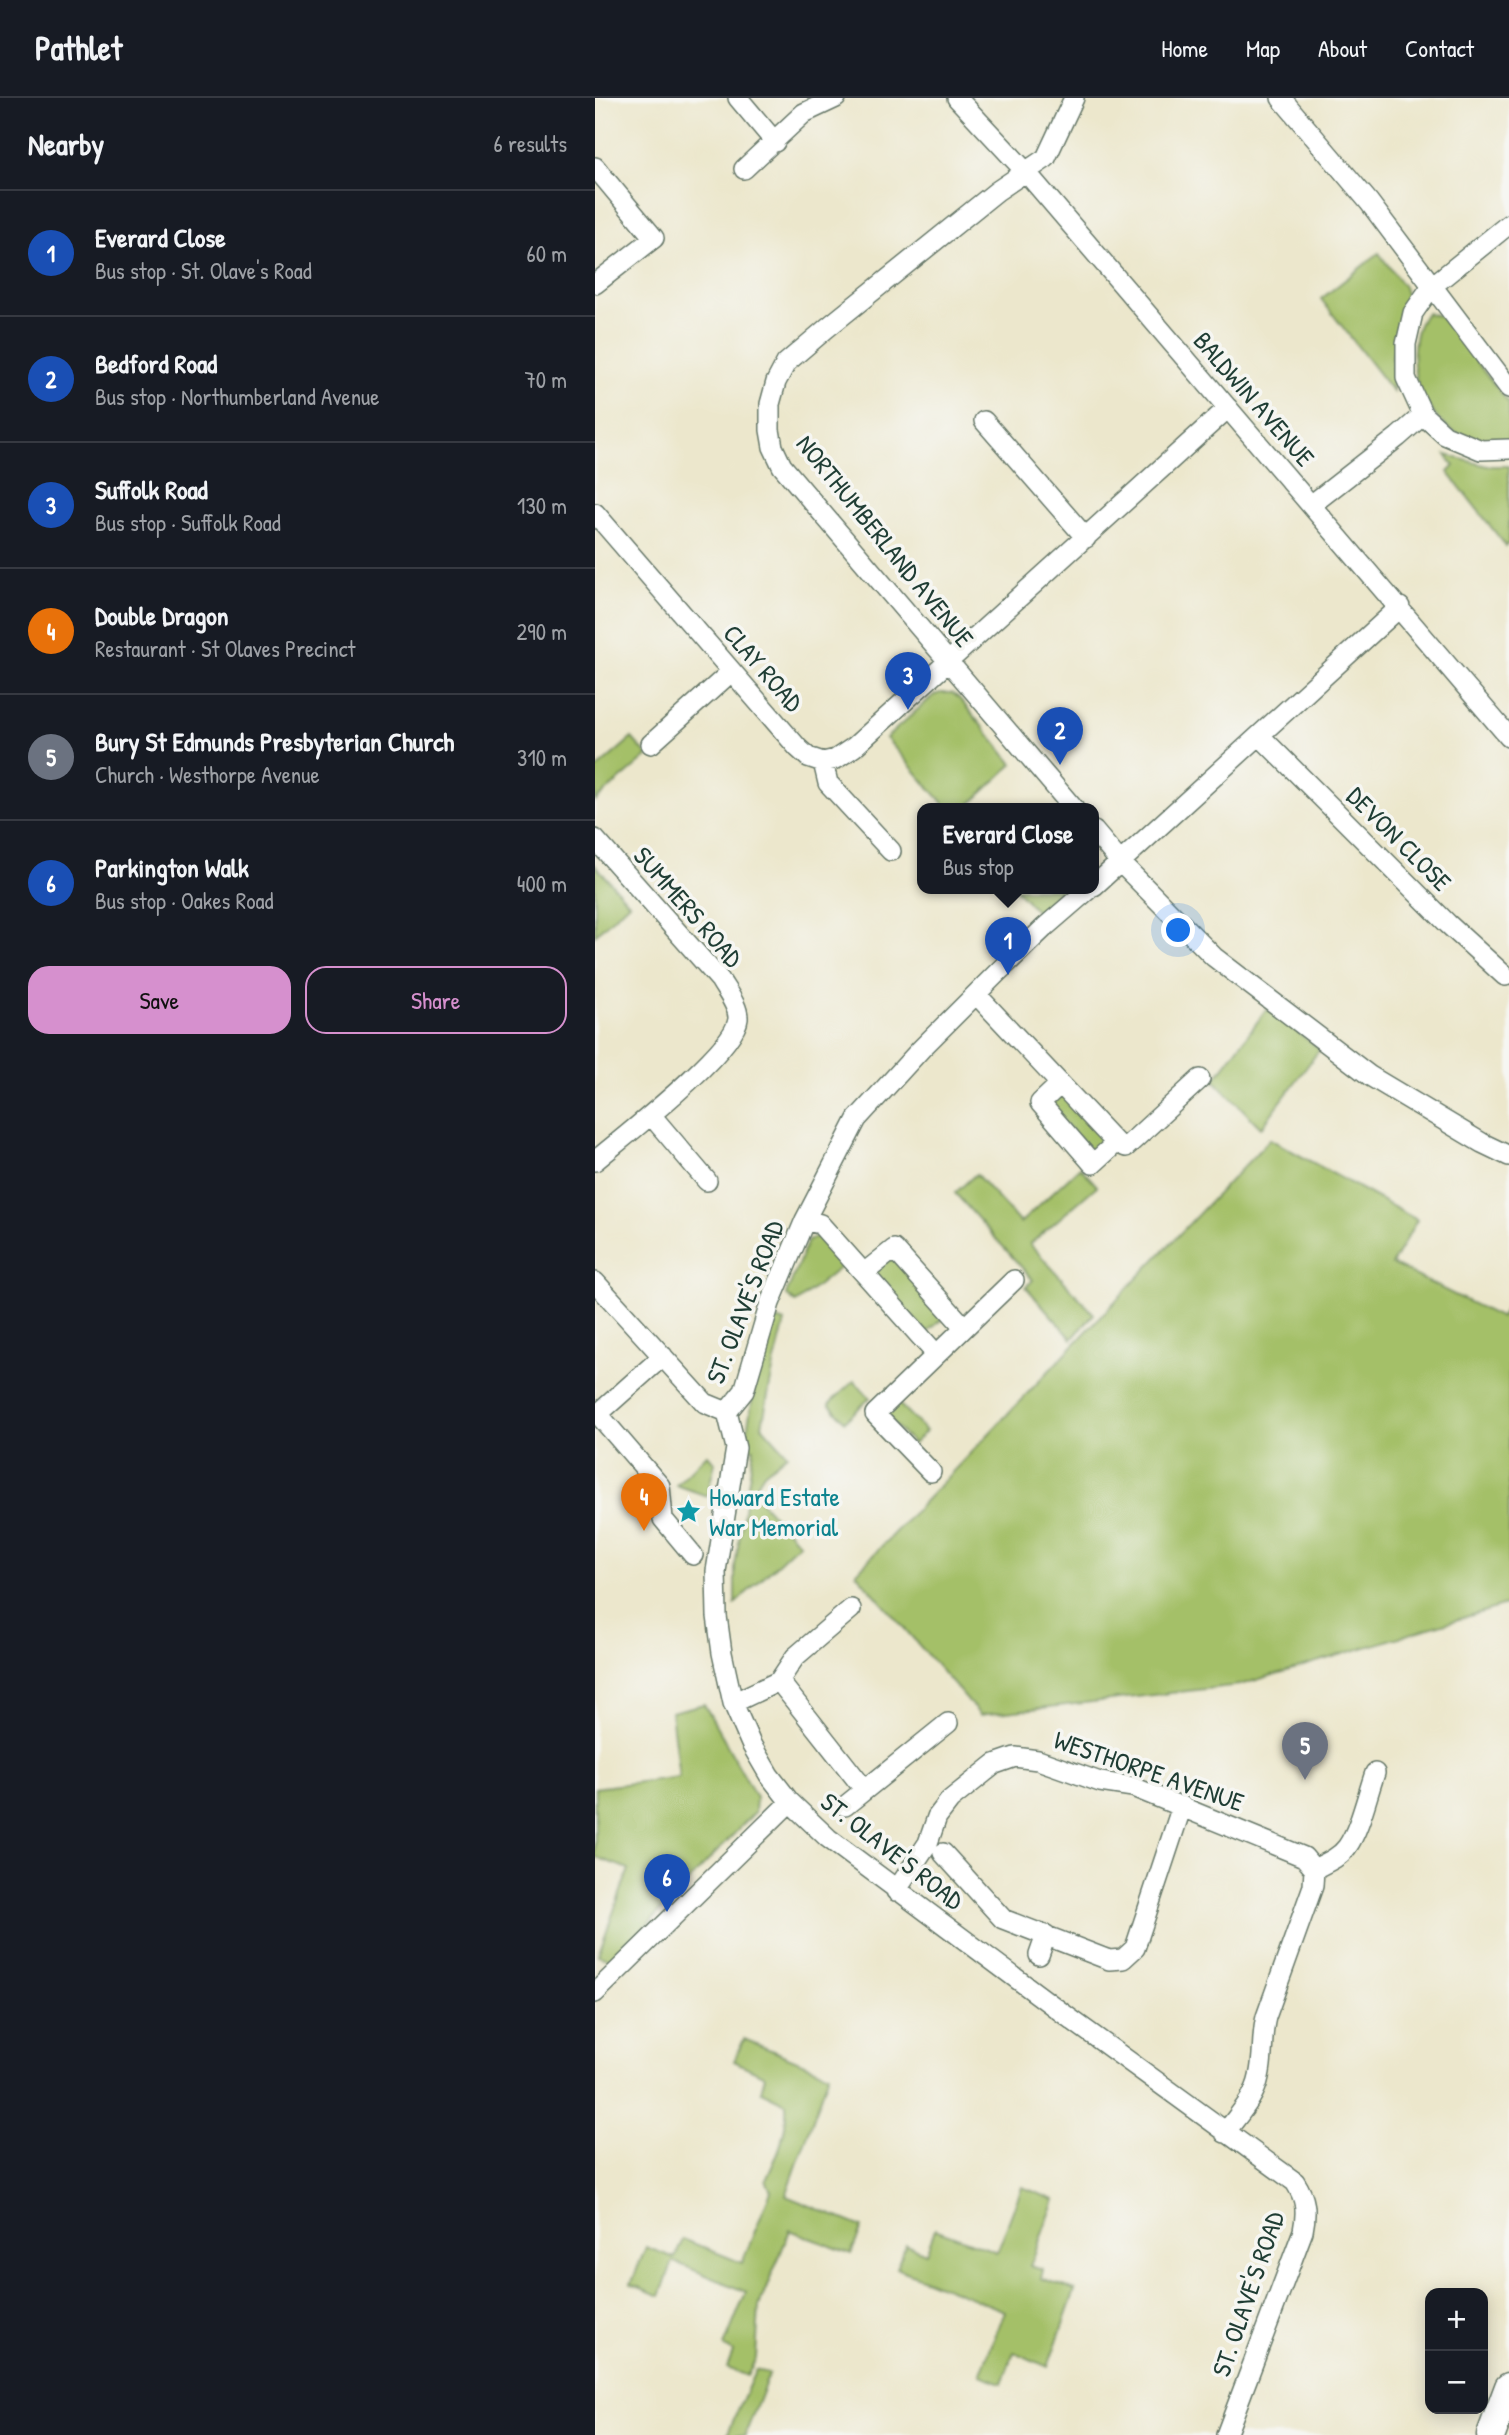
<!DOCTYPE html>
<html lang="en">
<head>
<meta charset="utf-8">
<style>
  body { margin:0; font-family:"Patrick Hand",sans-serif; background:#242831; color:#f1f3f6 }
  .controls { position:absolute; right:21px; bottom:21px; display:grid; overflow:hidden; border-radius:14px; box-shadow:0 4px 18px #0003 }
  .controls button { width:63px; height:63px; display:grid; place-items:center; padding:0; border:0; border-bottom:2px solid #363941; background:#171b24; color:#f1f3f6; font:35px sans-serif }
  .you { position:absolute; left:584px; top:833px; width:24px; height:24px; margin:-18px; border:5px solid #fff; border-radius:50%; background:#1a73e8; box-shadow:0 0 0 10px #1a73e833 }
  .badge { display:grid; place-items:center; width:46px; height:46px; border-radius:50%; background:#d690ce; color:#fff; font-size:23px; font-weight:700 }
  .pin { position:absolute; translate:-50% -58px; filter:drop-shadow(0 2px 4px #0008) }
  .pin::after { content:''; position:absolute; top:37px; width:24px; height:21px; background:inherit; clip-path:polygon(0 0,100% 0,50% 100%) }
  .popup { position:absolute; left:322px; top:705px; width:182px; height:91px; box-sizing:border-box; display:grid; place-content:center; border-radius:14px; background:#171b24; filter:drop-shadow(0 2px 5px #0005); font-size:23px; white-space:nowrap; color:#9ea1a6 }
  .popup b { font-size:26px; color:#f1f3f6 }
  .popup::after { content:''; position:absolute; left:50%; top:100%; margin-left:-14px; border:14px solid transparent; border-top-color:#171b24 }
  .list { margin:0; padding:0; list-style:none }
  h2 { display:flex; justify-content:space-between; align-items:center; height:91px; margin:0; padding:0 28px; font-size:30px }
  h2 small { font-size:23px; font-weight:400; color:#9ea1a6 }
  .list li { display:grid; grid-template-columns:46px 1fr auto; gap:21px; align-items:center; box-sizing:border-box; height:126px; padding:0 28px; border-top:2px solid #363941 }
  .list b { display:block; font-size:26px; white-space:nowrap }
  .list p { margin:0; font-size:23px; white-space:nowrap; color:#9ea1a6 }
  .list em { font-size:23px; font-style:normal; color:#9ea1a6 }
  .actions { display:flex; gap:14px; padding:21px 28px }
  .actions a { flex:1; padding:16px 0; border:2px solid #d690ce; border-radius:21px; text-align:center; font-size:24px; color:#d690ce }
  .actions .main { background:#d690ce; color:#111 }
  .map { position:relative; flex:none; width:914px; height:2337px; overflow:hidden }
  header { display:flex; align-items:center; gap:42px; box-sizing:border-box; height:98px; padding:0 35px; background:#171b24; border-bottom:2px solid #363941 }
  header strong { font-size:33px }
  nav { display:flex; gap:38px; margin-inline-start:auto; font-size:24px }
  main { display:flex }
  aside { flex:1; background:#171b24 }
  .map>svg:first-child { display:block }
  .green { fill:#a4c067; stroke:#627e4e; stroke-width:2 }
  .lines { fill:none; stroke-linecap:round; stroke-linejoin:round }
  .street-casing { stroke:#677869; stroke-width:22 }
  .secondary-casing { stroke:#677869; stroke-width:31 }
  .street { stroke:#fff; stroke-width:19 }
  .secondary { stroke:#fff; stroke-width:28 }
  .labels { text-anchor:middle; stroke-width:7; stroke-linejoin:round; paint-order:stroke }
  .street-label { font-size:26px; fill:#1f3d34; stroke:#f6f6f2 }
  .culture-label { font-size:26px; fill:#0d838f; stroke:#f6f6f2; text-anchor:start }
</style>
</head>
<body>
<header>
<strong>Pathlet</strong>
<nav><a>Home</a><a>Map</a><a>About</a><a>Contact</a></nav>
</header>
<main>
<aside>
<h2>Nearby<small>6 results</small></h2>
<ul class="list">
<li><span class="badge" style="background:#1a4fb4">1</span><div><b>Everard Close</b><p>Bus stop · St. Olave's Road</p></div><em>60 m</em></li>
<li><span class="badge" style="background:#1a4fb4">2</span><div><b>Bedford Road</b><p>Bus stop · Northumberland Avenue</p></div><em>70 m</em></li>
<li><span class="badge" style="background:#1a4fb4">3</span><div><b>Suffolk Road</b><p>Bus stop · Suffolk Road</p></div><em>130 m</em></li>
<li><span class="badge" style="background:#e8710a">4</span><div><b>Double Dragon</b><p>Restaurant · St Olaves Precinct</p></div><em>290 m</em></li>
<li><span class="badge" style="background:#6b7280">5</span><div><b>Bury St Edmunds Presbyterian Church</b><p>Church · Westhorpe Avenue</p></div><em>310 m</em></li>
<li><span class="badge" style="background:#1a4fb4">6</span><div><b>Parkington Walk</b><p>Bus stop · Oakes Road</p></div><em>400 m</em></li>
</ul>
<div class="actions"><a class="main">Save</a><a>Share</a></div>
</aside>
<div class="map">
<svg width="914" height="2337" viewBox="0 0 914 2337">
  <rect width="100%" height="100%" fill="#f6f6f2"/>
  <filter id="ink" filterUnits="userSpaceOnUse"><feTurbulence type="fractalNoise" baseFrequency=".0143" numOctaves="2"/><feDisplacementMap in="SourceGraphic" scale="14" xChannelSelector="R" yChannelSelector="G"/><feConvolveMatrix kernelMatrix="1 2 1 2 8 2 1 2 1" color-interpolation-filters="sRGB"/></filter>
  <filter id="wash" filterUnits="userSpaceOnUse"><feTurbulence type="fractalNoise" baseFrequency=".00686" numOctaves="4" result="noise"/><feDisplacementMap in="SourceGraphic" scale="28" xChannelSelector="R" yChannelSelector="G"/><feGaussianBlur stdDeviation="1.57" result="paint"/><feColorMatrix in="noise" values="0 0 0 0 0 0 0 0 0 0 0 0 0 0 0 0 0 1.4 0 .05"/><feComposite in="paint" operator="in"/></filter>
  <g filter="url(#wash)">
    <rect width="100%" height="100%" fill="#ece7cc"/>
    <path class="green" d="M 784,155 L 809,189 L 812,199 L 797,259 L 798,294 L 726,201 Z
      M 832,215 L 845,218 L 914,305 L 914,344 C 905,344 895,345 886,344 C 842,336 815,292 819,250 C 820,237 822,225 832,215 Z
      M 851,357 L 892,368 L 914,368 L 914,445 L 911,448 L 853,374 L 859,368 Z
      M 346,595 L 357,595 L 364,600 L 418,666 L 370,711 L 353,711 L 291,640 L 339,597 Z
      M 37,640 L 53,658 L 0,703 L 0,672 Z
      M 0,767 L 34,805 L 0,837 Z
      M 421,791 L 467,791 L 442,814 Z
      M 672,911 L 725,951 L 666,1030 L 619,982 Z
      M 467,996 L 511,1044 L 498,1056 L 454,1008 Z
      M 675,1041 L 822,1122 L 797,1166 L 906,1220 L 914,1203 L 914,1506 L 645,1587 L 385,1617 L 261,1475 Z
      M 485,1069 L 502,1088 L 435,1146 L 499,1216 L 477,1241 L 431,1189 L 438,1182 L 360,1095 L 381,1076 L 425,1125 Z
      M 224,1138 L 248,1167 L 201,1205 L 191,1197 L 213,1142 Z
      M 297,1158 L 351,1217 L 332,1235 L 278,1176 Z
      M 181,1221 L 190,1224 L 179,1267 L 167,1328 L 192,1356 L 169,1375 L 157,1394 L 204,1445 L 140,1506 L 140,1468 L 159,1350 L 149,1350 L 161,1280 Z
      M 259,1283 L 275,1300 L 250,1323 L 234,1306 Z
      M 303,1305 L 331,1333 L 318,1346 L 291,1318 Z
      M 112,1356 L 120,1365 L 112,1398 L 81,1387 Z
      M 109,1606 L 161,1699 L 160,1714 L 18,1862 L 3,1857 L 34,1771 L 0,1759 L 0,1690 L 84,1679 L 76,1614 Z
      M 149,1941 L 234,1976 L 191,2098 L 267,2129 L 256,2156 L 195,2132 L 164,2208 L 161,2260 L 152,2278 L 132,2270 L 138,2254 L 129,2248 L 151,2194 L 78,2163 L 65,2198 L 36,2186 L 51,2149 L 80,2160 L 88,2141 L 147,2165 L 176,2093 L 171,2082 C 183,2056 193,2034 191,2005 L 166,1993 L 170,1978 L 139,1963 Z
      M 427,2089 L 460,2102 L 435,2168 L 448,2172 L 446,2180 L 480,2192 L 453,2269 L 419,2254 L 407,2285 L 385,2277 L 410,2213 L 301,2170 L 311,2147 L 331,2155 L 340,2131 L 402,2154 Z
      M 161,2271 L 174,2276 L 150,2337 L 132,2337 Z"/>
  </g>
  <g filter="url(#ink)">
    <g class="lines">
      <defs>
        <path id="street" d="M 143,0 L 180,44
          M 362,0 L 431,74 L 914,639
          M 479,0 L 451,60 L 402,93 L 232,230 L 191,265 L 181,284 L 175,306 L 175,332 L 178,349 L 187,368 L 479,711
          M 686,0 L 774,104 L 914,290
          M 0,69 L 59,140 L 0,186
          M 149,71 L 209,15 L 241,0
          M 914,126 L 836,189 L 818,215 L 811,246 L 811,280 L 828,317 L 850,337 L 886,352 L 914,351
          M 389,323 L 491,440
          M 716,407 L 803,339 L 828,317
          M 0,415 L 203,650 L 213,659 L 228,664
          M 665,638 L 853,826 L 910,878
          M 56,646 L 136,574
          M 228,664 L 241,661 L 259,649 L 633,310
          M 228,664 L 233,685 L 296,753
          M 499,733 L 526,765 L 619,859 L 775,978 L 887,1045 L 914,1058
          M 0,741 L 125,882 C 131,893 144,908 143,921 C 140,953 27,1040 0,1063
          M 499,788 L 805,509
          M 381,896 L 521,1045 L 531,1049 L 605,981
          M 464,987 L 445,1005 L 498,1066 L 521,1045
          M 56,1017 L 112,1083
          M 210,1122 L 225,1126 L 341,1256
          M 269,1175 L 299,1151 L 369,1229
          M 0,1184 L 110,1305 L 132,1314
          M 68,1258 L 3,1316 L 65,1388 L 68,1421 L 98,1457
          M 132,1314 L 141,1350 L 121,1473 L 122,1518 L 127,1555 L 138,1605 L 156,1646 L 174,1677 L 195,1704 L 233,1740 L 473,1919 L 700,2084 C 711,2101 712,2113 708,2133 L 631,2337
          M 132,1314 L 149,1293 L 175,1205 L 210,1122 L 262,1021 L 326,951 L 403,874 L 450,829 L 494,791
          M 336,1374 L 280,1316 L 419,1182
          M 184,1583 L 269,1691
          M 138,1605 L 184,1583 L 200,1559 L 256,1511
          M 250,1708 L 353,1625
          M 348,1755 L 408,1821 L 514,1862 L 528,1861 L 540,1850 L 587,1708
          M 719,1771 C 731,1765 744,1760 752,1749 C 765,1731 772,1697 780,1675
          M 301,1793 L 333,1745 L 342,1719 L 355,1702 L 400,1666 L 420,1659 L 443,1662 L 505,1684 L 538,1689 L 709,1759 L 719,1771 L 718,1788 L 671,1919 C 666,1938 669,1958 664,1979 C 660,2000 643,2017 630,2035
          M 444,1857 L 451,1837
          M 0,1895 L 195,1704"/>
        <path id="secondary" d="M 896,2337 L 914,2289"/>
      </defs>
      <use href="#street" class="street-casing"/>
      <use href="#secondary" class="secondary-casing"/>
      <use href="#street" class="street"/>
      <use href="#secondary" class="secondary"/>
    </g>
  </g>
  <defs>
    <symbol id="sight-bare" viewBox="-9 -9 18 18"><path d="M0-6L1.8-2.2L6-1.7L2.9 1.2L3.7 5.4L0 3.3L-3.7 5.4L-2.9 1.2L-6-1.7L-1.8-2.2Z" fill="#0f9aa8" stroke="#f6f6f2" stroke-width="2.5" paint-order="stroke"/></symbol>
  </defs>
  <g fill-rule="evenodd">
    <use href="#sight-bare" x="76" y="1396" width="35" height="35"/>
  </g>
  <g class="labels">
    <g class="street-label">
      <text transform="translate(659 301) rotate(49)" y="9">BALDWIN AVENUE</text>
      <text transform="translate(290 443) rotate(51)" y="9">NORTHUMBERLAND AVENUE</text>
      <text transform="translate(168 570) rotate(49)" y="9">CLAY ROAD</text>
      <text transform="translate(804 741) rotate(45)" y="9">DEVON CLOSE</text>
      <text transform="translate(93 809) rotate(49)" y="9">SUMMERS ROAD</text>
      <text transform="translate(150 1204) rotate(-69)" y="9">ST. OLAVE'S ROAD</text>
      <text transform="translate(554 1673) rotate(19)" y="9">WESTHORPE AVENUE</text>
      <text transform="translate(297 1753) rotate(38)" y="9">ST. OLAVE'S ROAD</text>
      <text transform="translate(653 2196) rotate(-71)" y="9">ST. OLAVE'S ROAD</text>
    </g>
    <g class="culture-label">
      <text x="114" y="1408">Howard Estate<tspan x="114" dy="30">War Memorial</tspan></text>
    </g>
  </g>
</svg>
<div class="controls">
<button>+</button>
<button>−</button>
</div>
<div class="you"></div>
<div class="pin badge" style="left:413px;top:877px;background:#1a4fb4">1</div>
<div class="popup"><b>Everard Close</b>Bus stop</div>
<div class="pin badge" style="left:465px;top:667px;background:#1a4fb4">2</div>
<div class="pin badge" style="left:313px;top:612px;background:#1a4fb4">3</div>
<div class="pin badge" style="left:49px;top:1433px;background:#e8710a">4</div>
<div class="pin badge" style="left:710px;top:1682px;background:#6b7280">5</div>
<div class="pin badge" style="left:72px;top:1814px;background:#1a4fb4">6</div>
</div>
</main>
</body>
</html>
